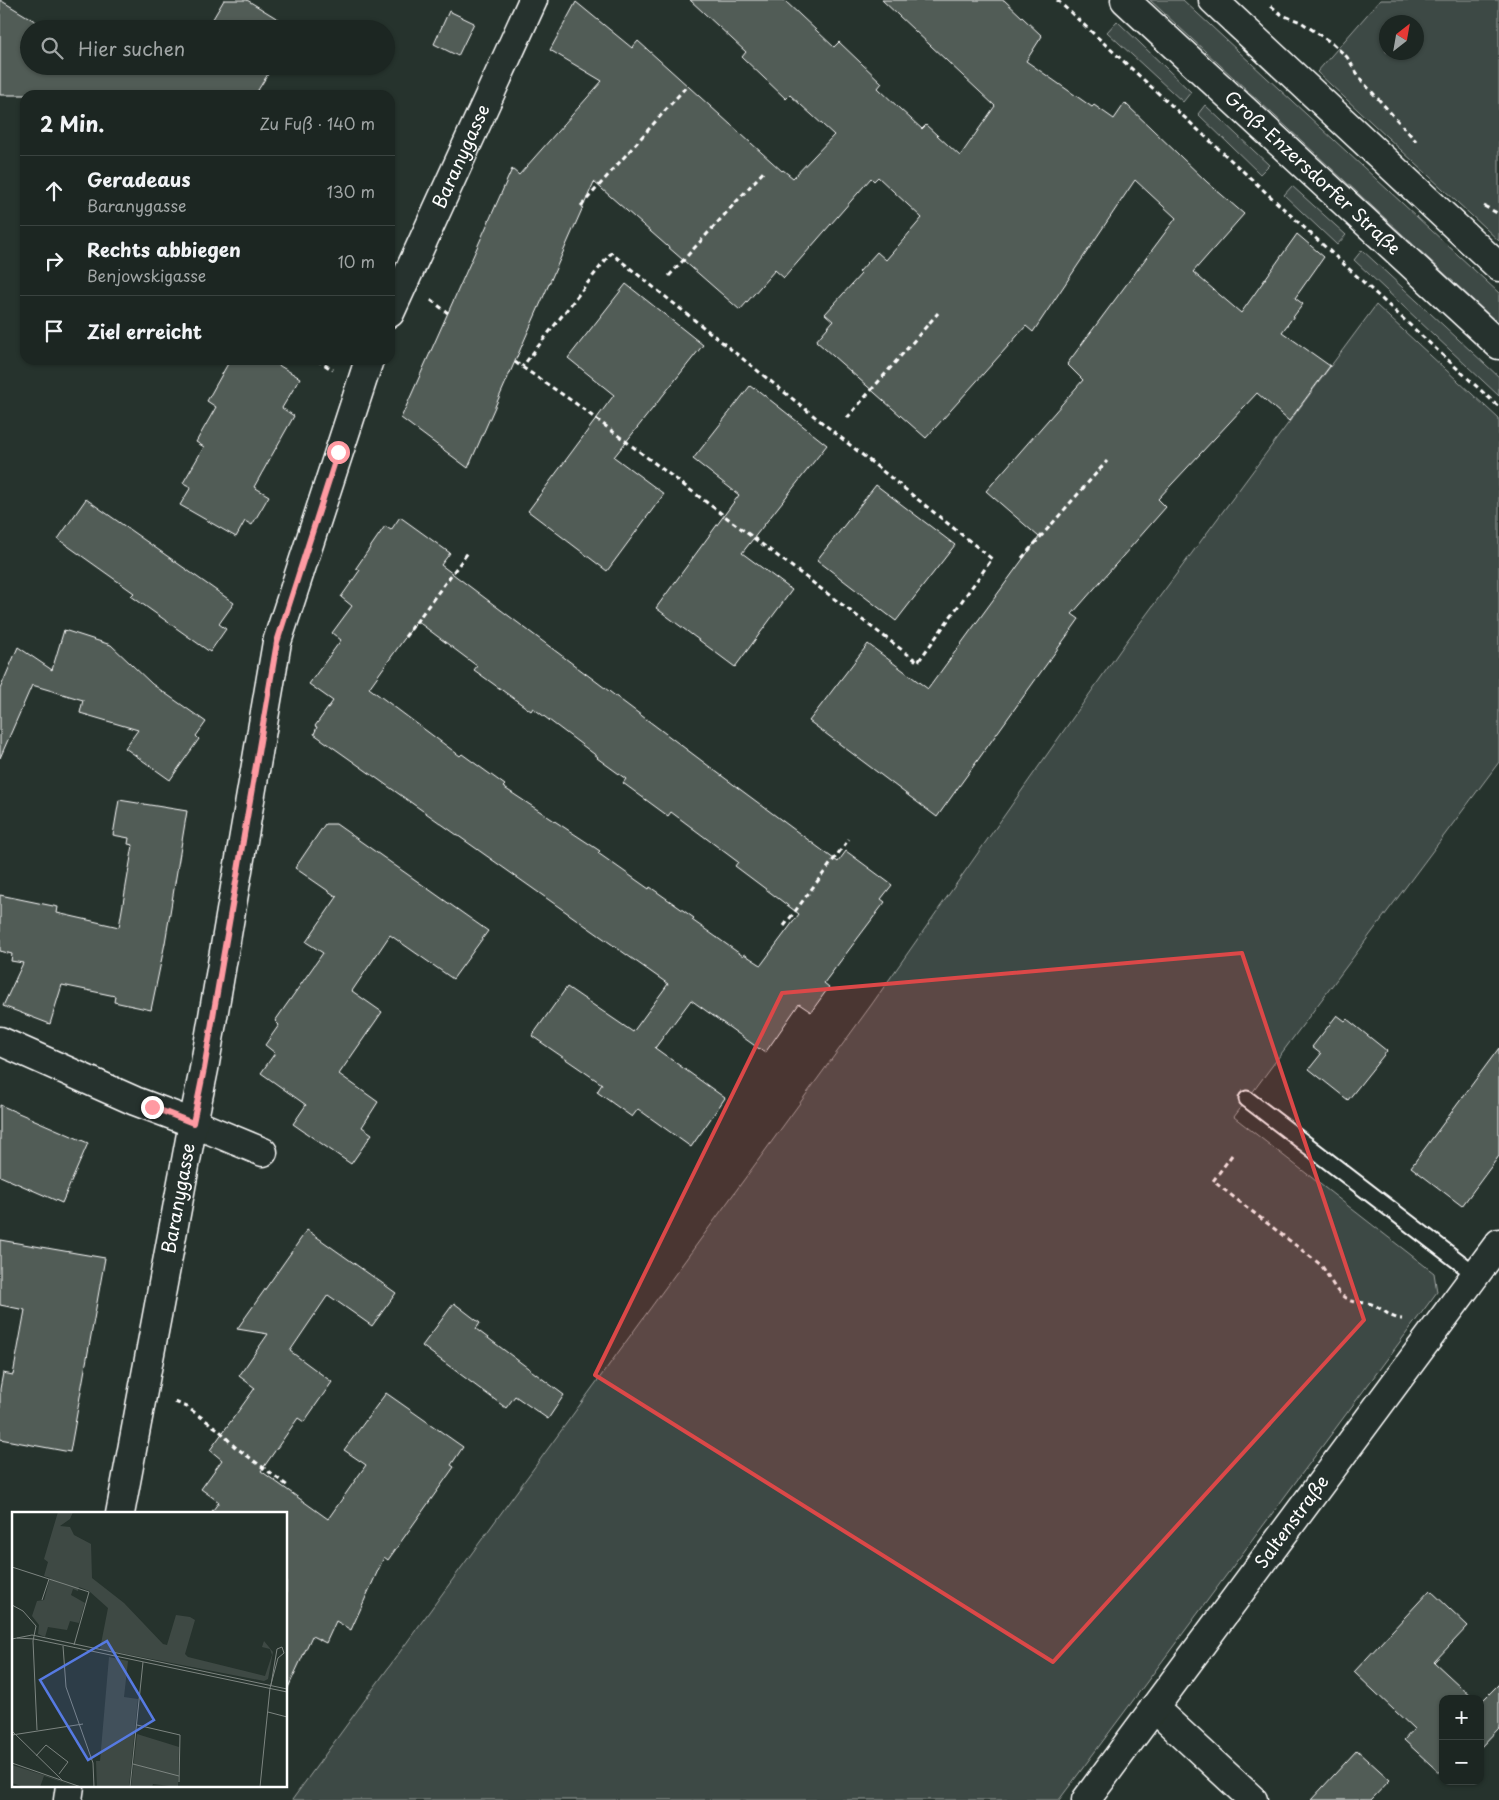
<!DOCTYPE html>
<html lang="de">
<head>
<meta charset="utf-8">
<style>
  body { margin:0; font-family:"Playpen Sans",sans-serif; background:#252e2a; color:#f1f3f6 }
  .controls { position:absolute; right:15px; bottom:15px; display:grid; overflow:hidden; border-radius:10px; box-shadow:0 1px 4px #0004 }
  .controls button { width:45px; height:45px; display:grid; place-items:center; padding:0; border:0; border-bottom:1px solid #3a4340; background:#1c2622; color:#f1f3f6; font:25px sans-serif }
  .compass { position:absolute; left:1379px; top:15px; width:45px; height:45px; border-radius:50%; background:#1c2622; box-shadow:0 1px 4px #0004; rotate:31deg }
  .stop { position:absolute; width:15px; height:15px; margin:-11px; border:4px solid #ff9aa2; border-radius:50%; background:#fff }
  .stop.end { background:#ff9aa2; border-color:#fff; box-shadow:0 1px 5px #0008 }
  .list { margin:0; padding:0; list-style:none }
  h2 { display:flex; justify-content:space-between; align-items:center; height:65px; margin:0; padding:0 20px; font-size:21px }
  h2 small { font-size:16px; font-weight:400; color:#a0a5a5 }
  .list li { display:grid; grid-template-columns:32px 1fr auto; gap:15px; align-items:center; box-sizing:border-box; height:70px; padding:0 20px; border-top:1px solid #3a4340 }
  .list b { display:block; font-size:19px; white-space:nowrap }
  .list p { margin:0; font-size:16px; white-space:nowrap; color:#a0a5a5 }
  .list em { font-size:16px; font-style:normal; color:#a0a5a5 }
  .icon { flex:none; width:28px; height:28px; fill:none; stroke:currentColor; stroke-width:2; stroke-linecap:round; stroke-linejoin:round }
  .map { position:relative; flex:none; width:1499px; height:1800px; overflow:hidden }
  .search { position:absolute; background:#1c2622; box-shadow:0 1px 4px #0004; left:20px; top:20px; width:375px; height:55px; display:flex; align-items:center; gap:12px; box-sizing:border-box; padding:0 18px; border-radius:28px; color:#a0a5a5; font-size:19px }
  .panel { position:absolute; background:#1c2622; box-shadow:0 1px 4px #0004; left:20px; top:90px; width:375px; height:275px; border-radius:15px }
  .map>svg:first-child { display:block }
  .green { fill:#3e4944; stroke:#9ea4a2; fill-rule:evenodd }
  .building { fill:#515c57; stroke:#fff; fill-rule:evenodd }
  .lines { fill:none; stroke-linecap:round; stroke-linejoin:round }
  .service-casing { stroke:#fff; stroke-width:19 }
  .minor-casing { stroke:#fff; stroke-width:31 }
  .primary-casing { stroke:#fff; stroke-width:31 }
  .path { stroke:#fff; stroke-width:3; stroke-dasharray:5 4; stroke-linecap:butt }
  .service { stroke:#26332d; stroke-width:15 }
  .minor { stroke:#26332d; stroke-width:28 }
  .primary { stroke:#26332d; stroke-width:28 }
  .route { stroke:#ff9aa2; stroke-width:6 }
  .marked { fill:#dc4848; fill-opacity:0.2; stroke:#dc4848; stroke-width:4; stroke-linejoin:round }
  .labels { text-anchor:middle; stroke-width:4; stroke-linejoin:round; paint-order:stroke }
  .street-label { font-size:18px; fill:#fff; stroke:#26332d }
  .inset-road { fill:none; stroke:#7d8581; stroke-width:1 }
  .view { fill:#567ae2; fill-opacity:0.15; stroke:#567ae2; stroke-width:2.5 }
  .inset-edge { fill:none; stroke:#fff; stroke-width:2.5 }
</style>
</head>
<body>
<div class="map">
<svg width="1499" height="1800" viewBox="0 0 1499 1800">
  <rect width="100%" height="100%" fill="#26332d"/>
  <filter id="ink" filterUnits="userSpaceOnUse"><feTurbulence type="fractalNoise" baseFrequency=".02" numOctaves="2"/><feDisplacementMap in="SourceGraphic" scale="10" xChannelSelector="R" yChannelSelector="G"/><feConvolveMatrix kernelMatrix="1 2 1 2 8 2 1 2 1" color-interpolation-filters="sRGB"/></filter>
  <g filter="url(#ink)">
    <path class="green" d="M 1150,0 L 1183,0 L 1499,293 L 1499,324 Z
      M 1380,0 L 1499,0 L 1499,241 L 1317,72 ZM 1416,22 L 1416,52 L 1386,52 L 1386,22 Z
      M 1117,21 L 1191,92 L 1183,102 L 1107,32 Z
      M 1205,105 L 1269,165 L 1260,174 L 1198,114 Z
      M 1292,186 L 1346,235 L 1337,245 L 1284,195 Z
      M 1362,250 L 1499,377 L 1499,396 L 1354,260 Z
      M 1376,305 L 1499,419 L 1499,762 L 1234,1117 L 1434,1273 L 1437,1292 L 1059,1800 L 292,1800 L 872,1004 L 1126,642 Z"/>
    <path class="building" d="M 0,0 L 48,29 L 29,29 L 29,66 L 273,66 L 255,95 L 0,95 Z
      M 224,0 L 247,0 L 294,29 L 207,29 Z
      M 690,0 L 784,0 L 834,47 L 839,42 L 882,83 L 878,88 L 900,109 L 922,129 L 926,125 L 960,156 L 995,106 L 882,0 L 1004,0 L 1042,36 L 1026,61 L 1092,107 L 1094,105 L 1114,119 L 1125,103 L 1207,182 L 1244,214 L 1193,272 L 1241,313 L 1297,234 L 1324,257 L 1295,298 L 1303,304 L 1282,332 L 1330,366 L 1289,421 L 1257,393 L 1158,499 L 1166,507 L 1072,614 L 1079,619 L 937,817 L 809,721 L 868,644 L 928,689 L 1039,537 L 986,491 L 1083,380 L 1067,364 L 1176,218 L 1135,180 L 1033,332 L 1026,326 L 926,438 L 816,341 L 833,321 L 825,314 L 861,274 L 859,272 L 877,252 L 886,260 L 922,218 L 878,177 L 874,181 L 871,178 L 784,278 L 775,270 L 740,310 L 594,182 L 468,468 L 401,418 L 512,169 L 519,175 L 602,81 L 550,50 L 576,2 L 632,48 L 638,41 L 782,171 L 783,170 L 793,178 L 834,135 L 790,95 L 786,99 L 742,57 L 746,52 Z
      M 449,11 L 474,23 L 458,56 L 434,44 Z
      M 626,284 L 703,345 L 614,457 L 664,494 L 607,571 L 528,511 L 614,395 L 568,358 Z
      M 230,360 L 270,360 L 300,378 L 282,408 L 294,416 L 254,487 L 269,496 L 252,525 L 245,521 L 236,537 L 180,505 L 191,487 L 183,483 L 204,447 L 196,442 L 216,407 L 207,401 Z
      M 750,386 L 754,389 L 755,388 L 827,445 L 742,553 L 792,590 L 735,667 L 656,608 L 739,495 L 693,459 Z
      M 876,485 L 955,545 L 896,621 L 817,560 Z
      M 86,499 L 234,603 L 219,624 L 226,629 L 210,652 L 131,596 L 134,593 L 58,539 Z
      M 400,517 L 450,553 L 441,565 L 718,773 L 838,862 L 846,851 L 892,885 L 881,899 L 885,902 L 824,983 L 829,987 L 811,1012 L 799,1004 L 765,1053 L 691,1000 L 655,1048 L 725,1098 L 691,1147 L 638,1109 L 632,1117 L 597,1092 L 602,1084 L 532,1036 L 567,987 L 633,1032 L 668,984 L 314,734 L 317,727 L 315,726 L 333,701 L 309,684 L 341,640 L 332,633 L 352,606 L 341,597 L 360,570 L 356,568 L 385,526 L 391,530 ZM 417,621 L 477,666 L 474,670 L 531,711 L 533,708 L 598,757 L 597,758 L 626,779 L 623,783 L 668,816 L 671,812 L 738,862 L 735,866 L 799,914 L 761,965 L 744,954 L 743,956 L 692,920 L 694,918 L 650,887 L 649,889 L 598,853 L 600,851 L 503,787 L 505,785 L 462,754 L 460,756 L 369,688 Z
      M 64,630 L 111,645 L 152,684 L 206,722 L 196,736 L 199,739 L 170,780 L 125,748 L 138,730 L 80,713 L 83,700 L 32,685 L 0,758 L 0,689 L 18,647 L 52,670 Z
      M 119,800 L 187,811 L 165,943 L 151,1010 L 114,1002 L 115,996 L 62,985 L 50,1024 L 3,1006 L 23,963 L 11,961 L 12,954 L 0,951 L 0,895 L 58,907 L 57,913 L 119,927 L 133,845 L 128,844 L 129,838 L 113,835 Z
      M 325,824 L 336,824 L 488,931 L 453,979 L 390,935 L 352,991 L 382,1012 L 339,1074 L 378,1102 L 362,1127 L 372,1134 L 351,1164 L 293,1124 L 306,1105 L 261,1073 L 275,1053 L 265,1045 L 279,1025 L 275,1021 L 323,953 L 306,942 L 337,897 L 295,868 Z
      M 1337,1015 L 1345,1021 L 1347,1019 L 1387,1051 L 1348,1100 L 1309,1069 L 1321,1054 L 1312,1047 Z
      M 1499,1048 L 1499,1156 L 1462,1206 L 1411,1167 Z
      M 0,1105 L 88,1143 L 62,1203 L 0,1176 Z
      M 307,1230 L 396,1293 L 372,1326 L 328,1295 L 290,1351 L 332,1382 L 304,1422 L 298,1418 L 261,1471 L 328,1519 L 366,1465 L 344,1450 L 386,1393 L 463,1447 L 451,1465 L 454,1467 L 388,1560 L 384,1557 L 351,1630 L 336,1621 L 326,1643 L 312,1636 L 286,1692 L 286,1514 L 210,1514 L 219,1502 L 201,1489 L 222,1460 L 210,1450 L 255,1388 L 239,1376 L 268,1334 L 237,1329 Z
      M 0,1240 L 105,1258 L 70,1452 L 0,1439 L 0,1389 L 3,1373 L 13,1375 L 25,1310 L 0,1305 Z
      M 454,1303 L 480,1323 L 476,1329 L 564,1395 L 548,1419 L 515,1396 L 506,1408 L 422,1346 Z
      M 1430,1590 L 1468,1626 L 1434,1662 L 1474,1699 L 1443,1699 L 1443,1776 L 1404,1740 L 1414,1729 L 1354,1672 Z
      M 1499,1684 L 1499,1728 L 1480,1748 L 1480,1703 Z
      M 1357,1750 L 1390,1780 L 1371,1800 L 1311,1800 Z"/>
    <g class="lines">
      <defs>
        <path id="service" d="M 1247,1099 L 1475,1274"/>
        <g id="minor">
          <path id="s1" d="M 390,313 L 533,0"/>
          <path d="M 0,1041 L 135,1101 L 193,1123 L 263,1152"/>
          <path id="s2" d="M 120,1514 L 193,1123 L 204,1069 L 277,642 L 369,360"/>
          <path d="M 1154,1708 L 1253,1800"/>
          <path d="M 68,1800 L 70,1786"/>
          <path id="s3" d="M 1086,1800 L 1499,1243"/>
        </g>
        <g id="primary">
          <path id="s4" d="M 1125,0 L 1499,345"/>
          <path d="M 1213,0 L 1499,267"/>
        </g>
      </defs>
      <use href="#service" class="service-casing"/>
      <use href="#minor" class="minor-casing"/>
      <use href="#primary" class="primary-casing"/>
      <path class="path" d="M 1057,0 L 1499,407
        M 1271,6 L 1282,15 L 1301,22 L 1333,44 L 1347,57 L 1362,81 L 1416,141
        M 581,206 L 685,88
        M 1484,206 L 1499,214
        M 669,276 L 765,170
        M 431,300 L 448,313
        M 317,360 L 333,370
        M 515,362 L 522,367 L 575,403 L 918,662 L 992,559 L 611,253 L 522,367
        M 847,418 L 938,313
        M 1022,558 L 1107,461
        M 405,637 L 469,551
        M 784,926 L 849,839
        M 1232,1155 L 1213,1181 L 1321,1265 C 1331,1278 1334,1294 1351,1301 C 1358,1303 1367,1302 1374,1305 C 1384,1310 1390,1318 1402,1319
        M 175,1402 L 187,1407 L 219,1430 L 234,1446 L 288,1486"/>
      <use href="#service" class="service"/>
      <use href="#minor" class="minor"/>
      <use href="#primary" class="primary"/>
    </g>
  </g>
  <g class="lines" filter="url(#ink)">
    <path class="route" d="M 152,1107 L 193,1123 L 204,1069 L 277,642 L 338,452"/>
  </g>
  <path class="marked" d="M 1242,953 L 1364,1320 L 1053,1662 L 595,1375 L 782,993 Z"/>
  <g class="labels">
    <g class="street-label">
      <text dy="6" stroke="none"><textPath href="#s1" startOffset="172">Baranygasse</textPath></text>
      <text dy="6" stroke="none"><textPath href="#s4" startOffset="255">Groß-Enzersdorfer Straße</textPath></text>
      <text dy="6" stroke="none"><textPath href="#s2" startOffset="321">Baranygasse</textPath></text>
      <text dy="6" stroke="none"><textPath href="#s3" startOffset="346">Saltenstraße</textPath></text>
    </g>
  </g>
  <g transform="translate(12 1512)">
    <rect width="275" height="275" fill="#26332d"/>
    <path d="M 46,0 L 61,0 L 58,7 L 48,14 L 58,15 L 62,23 L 79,32 L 80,66 L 112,91 L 151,132 L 155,133 L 164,103 L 178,105 L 183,108 L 173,142 L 176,145 L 253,164 L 260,143 L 258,137 L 250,135 L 252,129 L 261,140 L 256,167 L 252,169 L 88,137 L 96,96 L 77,79 L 67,75 L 66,79 L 61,77 L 59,83 L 73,91 L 67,111 L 58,109 L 55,118 L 36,115 L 33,125 L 26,122 L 27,113 L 20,104 L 25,89 L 32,88 L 38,66 L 32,64 L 36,50 L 32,47 ZM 97,145 L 116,149 L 112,185 L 126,187 L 117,275 L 85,275 L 84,249 L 88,249 ZM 125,222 L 167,235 L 166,275 L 141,272 L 140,275 L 119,275 ZM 0,253 L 35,264 L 65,275 L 32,264 L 28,275 L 12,275 L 0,271 Z" fill="#3e4944"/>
    <path class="inset-road" d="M 0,55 L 77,80 L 62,133M 30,88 L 37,67M 0,93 L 11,99 L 24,114 L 21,129 L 25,218M 5,126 L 22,127 L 275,180M 0,127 L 20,123 L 275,177M 51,134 L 54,175 L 81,251 L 82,275M 256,200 L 275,205M 125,213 L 168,223 L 167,270M 0,219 L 51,269M 0,223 L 71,212M 24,244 L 34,233 L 56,250 L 47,262M 0,251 L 69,275M 121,252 L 167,264M 118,275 L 131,150M 248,275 L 258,176 L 266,146 L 272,141 L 270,135 L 265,137 L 259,173"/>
    <path class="view" d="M 95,129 L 142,208 L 76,248 L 28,168 Z"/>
    <rect width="275" height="275" class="inset-edge"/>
  </g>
</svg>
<div class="controls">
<button>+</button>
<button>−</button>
</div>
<svg class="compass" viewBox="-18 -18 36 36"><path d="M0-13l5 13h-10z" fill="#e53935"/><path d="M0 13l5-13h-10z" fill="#a0a5a5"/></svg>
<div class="stop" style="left:338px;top:452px"></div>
<div class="stop end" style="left:152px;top:1107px"></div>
<div class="search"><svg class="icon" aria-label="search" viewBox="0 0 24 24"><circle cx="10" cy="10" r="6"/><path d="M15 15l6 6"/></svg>Hier suchen</div>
<section class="panel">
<h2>2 Min.<small>Zu Fuß · 140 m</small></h2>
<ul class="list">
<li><svg class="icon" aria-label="ahead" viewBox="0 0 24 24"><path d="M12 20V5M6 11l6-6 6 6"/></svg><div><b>Geradeaus</b><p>Baranygasse</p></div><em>130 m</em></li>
<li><svg class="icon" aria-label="right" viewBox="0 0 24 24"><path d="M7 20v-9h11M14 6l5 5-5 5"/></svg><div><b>Rechts abbiegen</b><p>Benjowskigasse</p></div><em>10 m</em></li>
<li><svg class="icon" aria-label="arrive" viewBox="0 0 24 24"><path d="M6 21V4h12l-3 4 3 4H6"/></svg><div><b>Ziel erreicht</b></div></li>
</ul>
</section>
</div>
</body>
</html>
